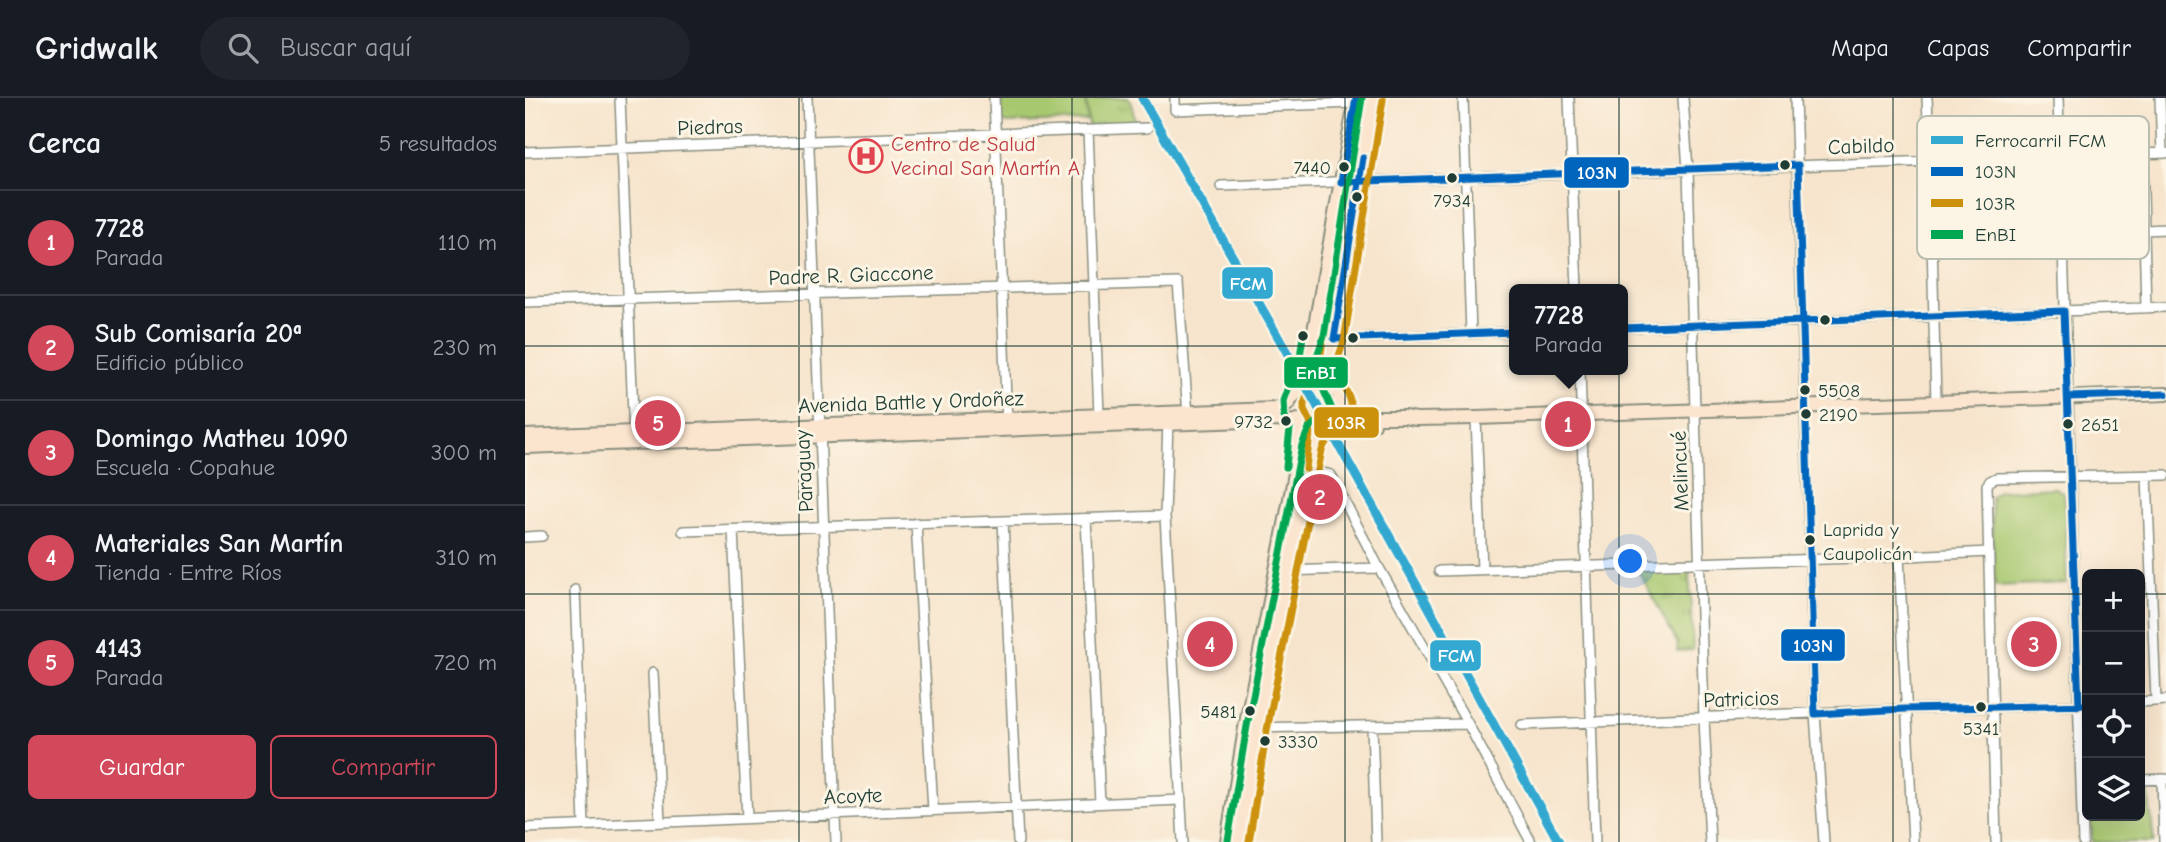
<!DOCTYPE html>
<html lang="es">
<head>
<meta charset="utf-8">
<style>
  body { margin:0; font-family:"Comic Neue",sans-serif; background:#20242c; color:#f1f3f6 }
  .controls { position:absolute; right:21px; bottom:21px; display:grid; overflow:hidden; border-radius:10px; box-shadow:0 7px 28px #0002 }
  .controls button { width:63px; height:63px; display:grid; place-items:center; padding:0; border:0; border-bottom:2px solid #363941; background:#171b24; color:#f1f3f6; font:35px sans-serif }
  .you { position:absolute; left:1106px; top:464px; width:24px; height:24px; margin:-18px; border:5px solid #fff; border-radius:50%; background:#1a73e8; box-shadow:0 0 0 10px #1a73e833 }
  .badge { display:grid; place-items:center; width:46px; height:46px; border-radius:50%; background:#d1495b; color:#fff; font-size:23px; font-weight:700 }
  .pin { position:absolute; translate:-50% -50%; border:4px solid #fff; box-shadow:0 2px 7px #0006 }
  .popup { position:absolute; left:984px; top:186px; width:119px; height:91px; box-sizing:border-box; display:grid; place-content:center; border-radius:10px; background:#171b24; filter:drop-shadow(0 2px 5px #0005); font-size:23px; white-space:nowrap; color:#9ea1a6 }
  .popup b { font-size:26px; color:#f1f3f6 }
  .popup::after { content:''; position:absolute; left:50%; top:100%; margin-left:-14px; border:14px solid transparent; border-top-color:#171b24 }
  .list { margin:0; padding:0; list-style:none }
  h2 { display:flex; justify-content:space-between; align-items:center; height:91px; margin:0; padding:0 28px; font-size:30px }
  h2 small { font-size:23px; font-weight:400; color:#9ea1a6 }
  .list li { display:grid; grid-template-columns:46px 1fr auto; gap:21px; align-items:center; box-sizing:border-box; height:105px; padding:0 28px; border-top:2px solid #363941 }
  .list b { display:block; font-size:26px; white-space:nowrap }
  .list p { margin:0; font-size:23px; white-space:nowrap; color:#9ea1a6 }
  .list em { font-size:23px; font-style:normal; color:#9ea1a6 }
  .actions { display:flex; gap:14px; padding:21px 28px }
  .actions a { flex:1; padding:16px 0; border:2px solid #d1495b; border-radius:10px; text-align:center; font-size:24px; color:#d1495b }
  .actions .main { background:#d1495b; color:#fff }
  .icon { flex:none; width:38px; height:38px; fill:none; stroke:currentColor; stroke-width:2; stroke-linecap:round; stroke-linejoin:round }
  .map { position:relative; flex:none; width:1641px; height:744px; overflow:hidden }
  header { display:flex; align-items:center; gap:42px; box-sizing:border-box; height:98px; padding:0 35px; background:#171b24; border-bottom:2px solid #363941 }
  header strong { font-size:33px }
  nav { display:flex; gap:38px; margin-inline-start:auto; font-size:24px }
  .search { width:490px; height:63px; background:#20242c; display:flex; align-items:center; gap:18px; box-sizing:border-box; padding:0 24px; border-radius:38px; color:#9ea1a6; font-size:26px }
  main { display:flex }
  aside { flex:1; background:#171b24 }
  .map>svg:first-child { display:block }
  .grass { fill:url(#grass-dots); stroke:#648252; stroke-width:2 }
  .park { fill:url(#park-tufts); stroke:#648252; stroke-width:2 }
  .pitch { fill:#a8c870; stroke:#648252; stroke-width:2 }
  .lines { fill:none; stroke-linecap:round; stroke-linejoin:round }
  .street-casing { stroke:#8b9080; stroke-width:12 }
  .secondary-casing { stroke:#8b9080; stroke-width:16 }
  .street { stroke:#fff; stroke-width:9 }
  .secondary { stroke:#fce5cf; stroke-width:12 }
  .bus-1-casing { stroke:#fcf5e5; stroke-width:12 }
  .bus-2-casing { stroke:#fcf5e5; stroke-width:12 }
  .bus-3-casing { stroke:#fcf5e5; stroke-width:12 }
  .bus-1 { stroke:#0065bd; stroke-width:7 }
  .bus-2 { stroke:#cc910a; stroke-width:7 }
  .bus-3 { stroke:#00a651; stroke-width:7 }
  .rail-1-casing { stroke:#fcf5e5; stroke-width:14 }
  .rail-1 { stroke:#33a8d1; stroke-width:9 }
  .grid { fill:none; stroke:#1f3d34; stroke-width:2; stroke-opacity:0.55 }
  .bus-dot { fill:#1f3d34; stroke:#fcf5e5; stroke-width:2.5 }
  .labels { text-anchor:middle; stroke-width:6; stroke-linejoin:round; paint-order:stroke }
  .bus-label { font-size:19px; fill:#1f3d34; stroke:#fcf5e5; text-anchor:start }
  .street-label { font-size:21px; fill:#1f3d34; stroke:#fcf5e5 }
  .health-label { font-size:21px; fill:#be3a42; stroke:#fcf5e5; text-anchor:start }
  .key { fill:#fcf5e5; stroke:#babeb0; stroke-width:2 }
  .key-label { font-size:19px; fill:#1f3d34 }
  .line-badge { stroke:#fcf5e5; stroke-width:2.5 }
  .badge-label { font-size:19px; text-anchor:middle; font-weight:bold; fill:#fff }
</style>
</head>
<body>
<header>
<strong>Gridwalk</strong>
<div class="search"><svg class="icon" aria-label="search" viewBox="0 0 24 24"><circle cx="10" cy="10" r="6"/><path d="M15 15l6 6"/></svg>Buscar aquí</div>
<nav><a>Mapa</a><a>Capas</a><a>Compartir</a></nav>
</header>
<main>
<aside>
<h2>Cerca<small>5 resultados</small></h2>
<ul class="list">
<li><span class="badge">1</span><div><b>7728</b><p>Parada</p></div><em>110 m</em></li>
<li><span class="badge">2</span><div><b>Sub Comisaría 20ª</b><p>Edificio público</p></div><em>230 m</em></li>
<li><span class="badge">3</span><div><b>Domingo Matheu 1090</b><p>Escuela · Copahue</p></div><em>300 m</em></li>
<li><span class="badge">4</span><div><b>Materiales San Martín</b><p>Tienda · Entre Ríos</p></div><em>310 m</em></li>
<li><span class="badge">5</span><div><b>4143</b><p>Parada</p></div><em>720 m</em></li>
</ul>
<div class="actions"><a class="main">Guardar</a><a>Compartir</a></div>
</aside>
<div class="map">
<svg width="1641" height="744" viewBox="0 0 1641 744">
  <defs>
    <pattern id="grass-dots" width="8" height="8" patternUnits="userSpaceOnUse" patternTransform="scale(1.75)"><rect width="8" height="8" fill="#a8c870"/><path d="M2 2h.1M6 6h.1" fill="none" stroke="#88a45d" stroke-width="1.8" stroke-linecap="round"/></pattern>
    <pattern id="park-tufts" width="24" height="20" patternUnits="userSpaceOnUse" patternTransform="scale(1.75)"><rect width="24" height="20" fill="#a8c870"/><path d="M3 7l-1-3M5 7V3M7 7l1-3M15 17l-1-3M17 17v-4M19 17l1-3" fill="none" stroke="#88a45d"/></pattern>
  </defs>
  <rect width="100%" height="100%" fill="#fcf5e5"/>
  <filter id="ink" filterUnits="userSpaceOnUse"><feTurbulence type="fractalNoise" baseFrequency=".0143" numOctaves="2"/><feDisplacementMap in="SourceGraphic" scale="14" xChannelSelector="R" yChannelSelector="G"/><feConvolveMatrix kernelMatrix="1 2 1 2 8 2 1 2 1" color-interpolation-filters="sRGB"/></filter>
  <filter id="wash" filterUnits="userSpaceOnUse"><feTurbulence type="fractalNoise" baseFrequency=".00686" numOctaves="4" result="noise"/><feDisplacementMap in="SourceGraphic" scale="28" xChannelSelector="R" yChannelSelector="G"/><feGaussianBlur stdDeviation="1.57" result="paint"/><feColorMatrix in="noise" values="0 0 0 0 0 0 0 0 0 0 0 0 0 0 0 0 0 1.4 0 .05"/><feComposite in="paint" operator="in"/></filter>
  <g filter="url(#wash)">
    <rect width="100%" height="100%" fill="#f7e4cc"/>
    <path class="grass" d="M 793,283 L 815,300 L 804,329 L 773,324 C 768,315 767,308 769,298 Z"/>
    <path class="park" d="M 579,0 L 604,0 L 612,27 L 564,29 L 561,3 Z
      M 1164,471 L 1168,552 L 1152,553 L 1153,546 L 1113,472 Z"/>
    <path class="pitch" d="M 476,0 L 560,0 L 563,23 L 477,25 Z
      M 1530,390 L 1539,395 L 1542,485 L 1470,488 L 1466,399 L 1473,393 Z
      M 1615,687 L 1622,687 L 1629,744 L 1567,744 L 1566,718 L 1615,718 Z"/>
  </g>
  <g filter="url(#ink)">
    <g class="lines">
      <defs>
        <path id="street" d="M 95,0 L 109,340
          M 282,0 L 311,744
          M 469,0 L 482,326
          M 650,0 L 650,12 L 830,5
          M 938,0 L 946,236
          M 1044,0 L 1052,191
          M 1158,0 L 1163,72 L 1179,620 L 1185,744
          M 1270,0 L 1290,616 L 1299,744
          M 1402,0 L 1405,63 L 1411,304
          M 1533,0 L 1558,744
          M 1635,0 L 1637,55
          M 563,32 L 574,317
          M 0,54 L 622,30
          M 1617,55 L 1621,210
          M 696,88 C 1011,78 1326,65 1641,55
          M 1620,132 L 1641,131
          M 0,204 L 653,185 L 663,317
          M 1097,230 L 1641,209
          M 809,241 L 989,234
          M 1055,272 L 1070,744
          M 951,320 L 957,471
          M 643,323 L 640,418 L 658,744
          M 783,371 L 806,377 L 854,470 L 943,626 L 1006,744
          M 1622,378 L 1631,603
          M 561,421 L 575,705
          M 478,423 L 493,744
          M 391,425 L 408,712
          M 208,432 L 222,720
          M 158,433 L 640,418
          M 0,439 L 17,438
          M 1374,458 L 1388,744
          M 759,473 L 854,470
          M 914,473 L 1363,459 L 1464,454
          M 50,492 L 59,727
          M 128,575 L 135,724
          M 1615,604 L 1641,602
          M 997,627 L 1380,611 L 1562,607
          M 847,628 L 851,744
          M 727,630 L 943,626
          M 1637,681 L 1639,744
          M 1615,682 L 1641,681
          M 0,730 L 656,702
          M 1471,744 L 1462,387 L 1465,383 L 1471,380 L 1641,377"/>
        <path id="secondary" d="M 848,0 L 809,241 L 801,265 L 802,278 L 825,313 L 838,319 L 879,319 L 891,321 L 951,320 L 1641,296
          M 782,285 L 787,244 L 831,0
          M 772,322 C 791,344 820,328 815,300
          M 808,326 L 849,326
          M 0,338 L 750,311 L 762,307 L 774,291 L 785,284 L 802,285 L 808,290
          M 0,349 L 750,322 L 773,324
          M 702,744 L 720,630 L 774,355 L 776,327
          M 713,744 L 732,630 L 785,360 L 790,340 L 797,332"/>
      </defs>
      <use href="#street" class="street-casing"/>
      <use href="#secondary" class="secondary-casing"/>
      <use href="#street" class="street"/>
      <use href="#secondary" class="secondary"/>
      <defs>
        <path id="bus-1" d="M 831,0 L 816,84 L 1273,67 L 1290,616 L 1380,611 L 1562,607
          M 838,60 L 809,241 L 989,234
          M 1097,230 L 1539,213 L 1554,608
          M 1543,299 L 1641,296"/>
        <path id="bus-2" d="M 781,371 L 786,326 L 779,312 L 779,306 L 781,300 L 792,288 L 798,240
          M 724,744 L 742,632 L 797,352 C 803,334 824,333 826,312 C 828,295 812,286 812,270 C 811,261 817,251 819,243 L 858,2"/>
        <path id="bus-3" d="M 761,369 L 765,330 L 759,319 L 758,303 L 763,289 L 772,279 L 778,238
          M 703,742 L 722,628 L 777,347 L 784,330 L 802,316 L 806,309 L 791,275 L 792,258 L 799,238 L 837,0"/>
      </defs>
      <use href="#bus-1" class="bus-1-casing"/>
      <use href="#bus-2" class="bus-2-casing"/>
      <use href="#bus-3" class="bus-3-casing"/>
      <use href="#bus-1" class="bus-1"/>
      <use href="#bus-2" class="bus-2"/>
      <use href="#bus-3" class="bus-3"/>
      <defs>
        <path id="rail-1" d="M 617,0 L 780,286 L 1034,744"/>
      </defs>
      <use href="#rail-1" class="rail-1-casing"/>
      <use href="#rail-1" class="rail-1"/>
    </g>
  </g>
  <path class="grid" d="M 274,0 L 274,744M 547,0 L 547,744M 820,0 L 820,744M 1094,0 L 1094,744M 1368,0 L 1368,744M 0,248 L 1641,248M 0,496 L 1562,496M 1615,496 L 1641,496"/>
  <defs>
    <symbol id="hospital-ring" viewBox="-11 -11 22 22"><circle r="9.5" fill="#fcf5e5" stroke="#e0444e" stroke-width="1.5"/><path d="M-5-5h3v3.5h4V-5h3V5h-3V1.5h-4V5h-3Z" fill="#e0444e"/></symbol>
  </defs>
  <g fill-rule="evenodd">
    <use href="#hospital-ring" x="322" y="39" width="38" height="38"/>
  </g>
  <g class="bus-dot">
    <circle cx="1260" cy="67" r="6"/>
    <circle cx="819" cy="69" r="6"/>
    <circle cx="927" cy="80" r="6"/>
    <circle cx="832" cy="99" r="6"/>
    <circle cx="1300" cy="222" r="6"/>
    <circle cx="778" cy="238" r="6"/>
    <circle cx="828" cy="240" r="6"/>
    <circle cx="1280" cy="292" r="6"/>
    <circle cx="1281" cy="316" r="6"/>
    <circle cx="761" cy="323" r="6"/>
    <circle cx="1543" cy="326" r="6"/>
    <circle cx="1285" cy="442" r="6"/>
    <circle cx="1456" cy="609" r="6"/>
    <circle cx="725" cy="613" r="6"/>
    <circle cx="740" cy="643" r="6"/>
  </g>
  <g class="labels">
    <g class="bus-label">
      <text x="806" y="76" text-anchor="end">7440</text>
      <text x="927" y="109" text-anchor="middle">7934</text>
      <text x="1293" y="299">5508</text>
      <text x="1294" y="323">2190</text>
      <text x="748" y="330" text-anchor="end">9732</text>
      <text x="1556" y="333">2651</text>
      <text x="1298" y="438">Laprida y<tspan x="1298" dy="24">Caupolicán</tspan></text>
      <text x="712" y="620" text-anchor="end">5481</text>
      <text x="1456" y="637" text-anchor="middle">5341</text>
      <text x="753" y="650">3330</text>
    </g>
    <g class="street-label">
      <text transform="translate(185 29) rotate(-2)" y="7">Piedras</text>
      <text transform="translate(1336 48) rotate(-2)" y="7">Cabildo</text>
      <text transform="translate(326 177) rotate(-2)" y="7">Padre R. Giaccone</text>
      <text transform="translate(386 304) rotate(-2)" y="7">Avenida Battle y Ordoñez</text>
      <text transform="translate(279 373) rotate(-93)" y="7">Paraguay</text>
      <text transform="translate(1155 373) rotate(-92)" y="7">Melincué</text>
      <text transform="translate(1216 601) rotate(-2)" y="7">Patricios</text>
      <text transform="translate(328 698) rotate(-2)" y="7">Acoyte</text>
    </g>
    <g class="health-label">
      <text x="366" y="53">Centro de Salud<tspan x="366" dy="24">Vecinal San Martín A</tspan></text>
    </g>
  </g>
  <rect x="1392" y="18" width="232" height="143" rx="10" class="key"/>
  <rect x="1406" y="38" width="32" height="8" fill="#33a8d1"/>
  <rect x="1406" y="69" width="32" height="9" fill="#0065bd"/>
  <rect x="1406" y="101" width="32" height="8" fill="#cc910a"/>
  <rect x="1406" y="132" width="32" height="9" fill="#00a651"/>
  <g class="key-label">
    <text x="1450" y="49">Ferrocarril FCM</text>
    <text x="1450" y="80">103N</text>
    <text x="1450" y="112">103R</text>
    <text x="1450" y="143">EnBI</text>
  </g>
  <g class="line-badge">
    <rect x="1038" y="58" width="67" height="33" rx="7" fill="#0065bd"/>
    <rect x="696" y="168" width="53" height="34" rx="7" fill="#33a8d1"/>
    <rect x="758" y="258" width="66" height="33" rx="7" fill="#00a651"/>
    <rect x="788" y="308" width="67" height="33" rx="7" fill="#cc910a"/>
    <rect x="1255" y="530" width="66" height="34" rx="7" fill="#0065bd"/>
    <rect x="904" y="541" width="53" height="33" rx="7" fill="#33a8d1"/>
  </g>
  <g class="badge-label">
    <text x="1072" y="81">103N</text>
    <text x="723" y="192">FCM</text>
    <text x="791" y="281">EnBI</text>
    <text x="821" y="331">103R</text>
    <text x="1288" y="554">103N</text>
    <text x="931" y="564">FCM</text>
  </g>
</svg>
<div class="controls">
<button>+</button>
<button>−</button>
<button><svg class="icon" aria-label="locate" viewBox="0 0 24 24"><circle cx="12" cy="12" r="6"/><path d="M12 2v4M12 18v4M2 12h4M18 12h4"/></svg></button>
<button><svg class="icon" aria-label="layers" viewBox="0 0 24 24"><path d="M12 4l9 5-9 5-9-5zM3 14l9 5 9-5"/></svg></button>
</div>
<div class="you"></div>
<div class="pin badge" style="left:1043px;top:326px">1</div>
<div class="popup"><b>7728</b>Parada</div>
<div class="pin badge" style="left:795px;top:399px">2</div>
<div class="pin badge" style="left:1509px;top:546px">3</div>
<div class="pin badge" style="left:685px;top:546px">4</div>
<div class="pin badge" style="left:133px;top:325px">5</div>
</div>
</main>
</body>
</html>
